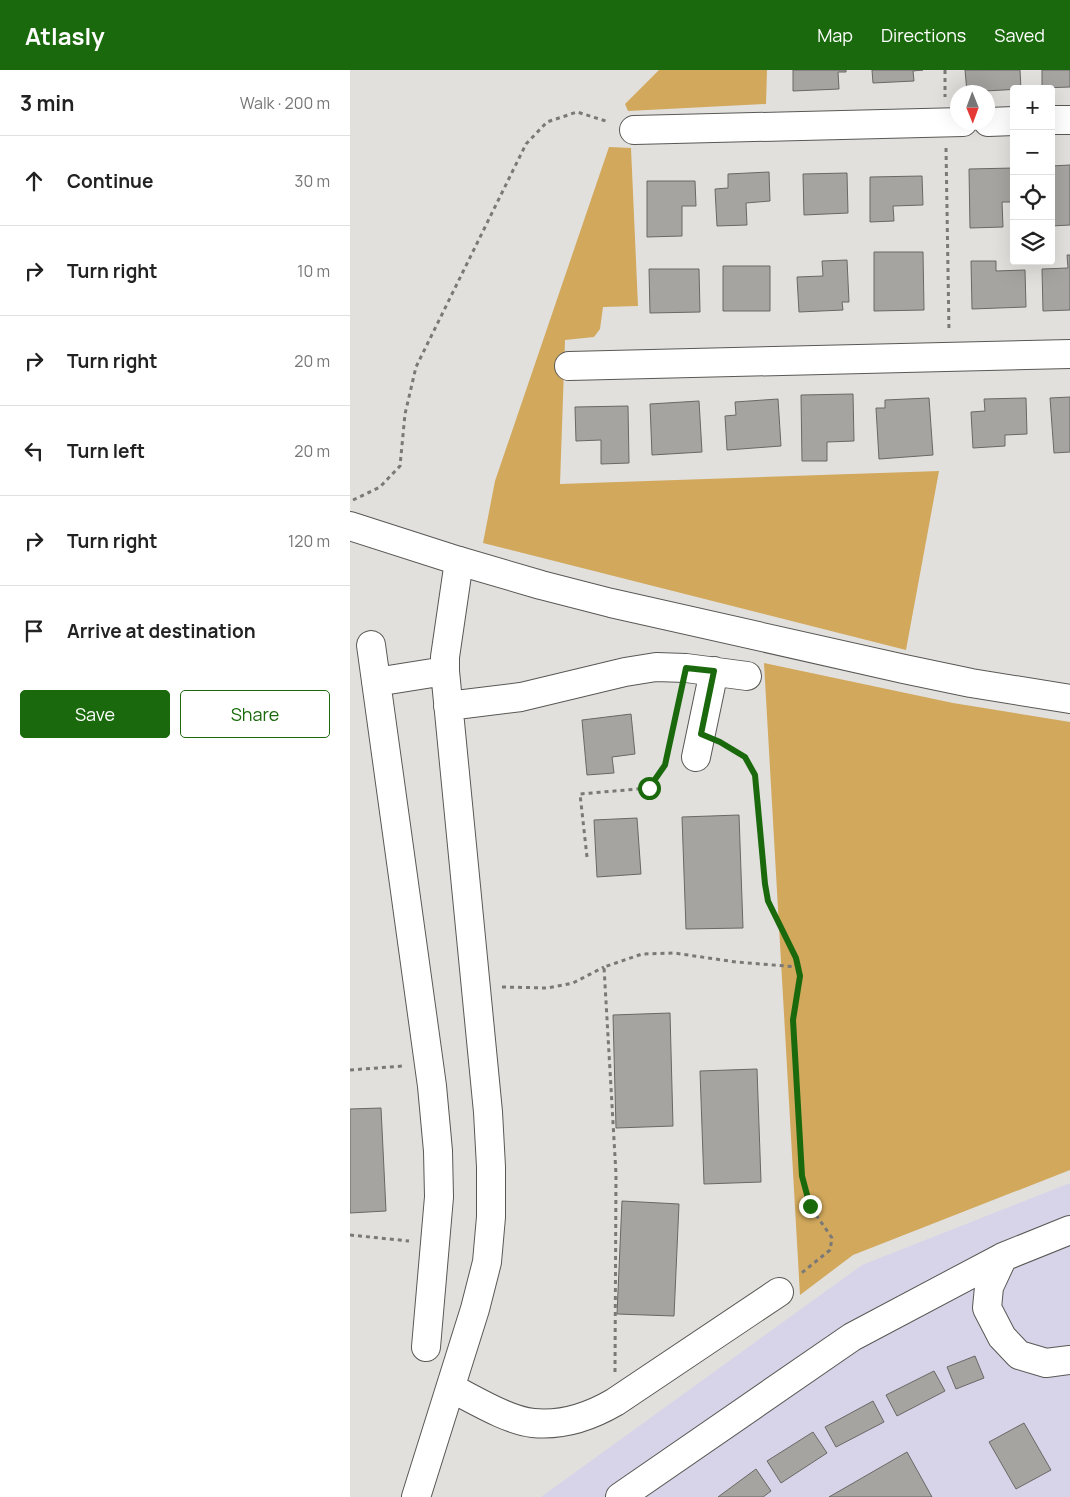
<!DOCTYPE html>
<html lang="en">
<head>
<meta charset="utf-8">
<style>
  body { margin:0; font-family:Manrope,sans-serif; background:#f2f2f2; color:#222 }
  .controls { position:absolute; right:15px; top:15px; display:grid; overflow:hidden; border-radius:5px; box-shadow:0 5px 20px #0002 }
  .controls button { width:45px; height:45px; display:grid; place-items:center; padding:0; border:0; border-bottom:1px solid #e0e0e0; background:#fff; color:#222; font:25px sans-serif }
  .compass { position:absolute; left:600px; top:15px; width:45px; height:45px; border-radius:50%; background:#fff; box-shadow:0 5px 20px #0002; rotate:179deg }
  .stop { position:absolute; width:15px; height:15px; margin:-11px; border:4px solid #1a6a0d; border-radius:50%; background:#fff }
  .stop.end { background:#1a6a0d; border-color:#fff; box-shadow:0 1px 5px #0008 }
  .list { margin:0; padding:0; list-style:none }
  h2 { display:flex; justify-content:space-between; align-items:center; height:65px; margin:0; padding:0 20px; font-size:21px }
  h2 small { font-size:16px; font-weight:400; color:#767676 }
  .list li { display:grid; grid-template-columns:32px 1fr auto; gap:15px; align-items:center; box-sizing:border-box; height:90px; padding:0 20px; border-top:1px solid #e0e0e0 }
  .list b { display:block; font-size:19px; white-space:nowrap }
  .list em { font-size:16px; font-style:normal; color:#767676 }
  .actions { display:flex; gap:10px; padding:15px 20px }
  .actions a { flex:1; padding:11px 0; border:1px solid #1a6a0d; border-radius:5px; text-align:center; font-size:18px; color:#1a6a0d }
  .actions .main { background:#1a6a0d; color:#fff }
  .icon { flex:none; width:28px; height:28px; fill:none; stroke:currentColor; stroke-width:2; stroke-linecap:round; stroke-linejoin:round }
  .map { position:relative; flex:none; width:720px; height:1427px; overflow:hidden }
  header { display:flex; align-items:center; gap:30px; box-sizing:border-box; height:70px; padding:0 25px; background:#1a6a0d; color:#fff }
  header strong { font-size:24px }
  nav { display:flex; gap:28px; margin-inline-start:auto; font-size:18px }
  main { display:flex }
  aside { flex:1; background:#fff }
  .map>svg:first-child { display:block }
  .education { fill:#d7d3e9 }
  .green { fill:#d1a85c }
  .building { fill:#a6a4a1; stroke:#6a6865 }
  .lines { fill:none; stroke-linecap:round; stroke-linejoin:round }
  .minor-casing { stroke:#595855; stroke-width:30 }
  .major-casing { stroke:#595855; stroke-width:30 }
  .path { stroke:#7b7977; stroke-width:3; stroke-dasharray:4 4; stroke-linecap:butt }
  .minor { stroke:#fff; stroke-width:28 }
  .major { stroke:#fff; stroke-width:28 }
  .route { stroke:#1a6a0d; stroke-width:6 }
</style>
</head>
<body>
<header>
<strong>Atlasly</strong>
<nav><a>Map</a><a>Directions</a><a>Saved</a></nav>
</header>
<main>
<aside>
<h2>3 min<small>Walk · 200 m</small></h2>
<ul class="list">
<li><svg class="icon" aria-label="ahead" viewBox="0 0 24 24"><path d="M12 20V5M6 11l6-6 6 6"/></svg><div><b>Continue</b></div><em>30 m</em></li>
<li><svg class="icon" aria-label="right" viewBox="0 0 24 24"><path d="M7 20v-9h11M14 6l5 5-5 5"/></svg><div><b>Turn right</b></div><em>10 m</em></li>
<li><svg class="icon" aria-label="right" viewBox="0 0 24 24"><path d="M7 20v-9h11M14 6l5 5-5 5"/></svg><div><b>Turn right</b></div><em>20 m</em></li>
<li><svg class="icon" aria-label="left" viewBox="0 0 24 24"><path d="M17 20v-9H6M10 6l-5 5 5 5"/></svg><div><b>Turn left</b></div><em>20 m</em></li>
<li><svg class="icon" aria-label="right" viewBox="0 0 24 24"><path d="M7 20v-9h11M14 6l5 5-5 5"/></svg><div><b>Turn right</b></div><em>120 m</em></li>
<li><svg class="icon" aria-label="arrive" viewBox="0 0 24 24"><path d="M6 21V4h12l-3 4 3 4H6"/></svg><div><b>Arrive at destination</b></div></li>
</ul>
<div class="actions"><a class="main">Save</a><a>Share</a></div>
</aside>
<div class="map">
<svg width="720" height="1427" viewBox="0 0 720 1427">
  <rect width="100%" height="100%" fill="#e2e0dd"/>
  <path class="education" d="M 720,1113 L 720,1427 L 191,1427 L 512,1195 Z"/>
  <path class="green" d="M 309,0 L 417,0 L 416,34 L 278,41 L 275,34 Z
    M 259,77 L 281,78 L 288,236 L 253,237 L 250,259 L 244,267 L 215,270 L 210,414 L 589,401 L 556,580 L 133,473 L 145,411 Z
    M 414,593 L 603,633 L 720,652 L 720,1100 L 503,1185 L 450,1225 Z"/>
  <path class="building" d="M 443,0 L 496,0 L 496,2 L 488,2 L 489,19 L 443,21 Z
    M 522,0 L 573,0 L 563,1 L 564,11 L 523,13 Z
    M 615,0 L 670,0 L 671,19 L 617,22 Z
    M 692,0 L 720,0 L 720,17 L 692,18 Z
    M 720,95 L 720,155 L 701,156 L 701,96 Z
    M 664,98 L 664,132 L 652,132 L 653,157 L 620,158 L 619,99 Z
    M 419,102 L 420,131 L 396,133 L 397,155 L 367,156 L 365,119 L 378,118 L 378,104 Z
    M 497,103 L 498,143 L 454,145 L 453,104 Z
    M 572,106 L 573,135 L 543,136 L 544,151 L 520,152 L 520,107 Z
    M 297,111 L 345,111 L 346,136 L 332,136 L 332,166 L 297,167 Z
    M 524,182 L 573,182 L 574,240 L 524,241 Z
    M 717,185 L 720,185 L 720,240 L 693,241 L 692,199 L 718,198 Z
    M 497,190 L 499,232 L 492,232 L 493,240 L 449,242 L 447,207 L 473,206 L 472,191 Z
    M 621,191 L 646,191 L 646,201 L 675,200 L 676,237 L 622,239 Z
    M 373,196 L 420,196 L 420,241 L 373,241 Z
    M 299,199 L 349,199 L 350,242 L 300,243 Z
    M 503,324 L 504,371 L 477,372 L 477,391 L 452,391 L 451,325 Z
    M 720,327 L 720,382 L 704,383 L 700,328 Z
    M 579,328 L 583,385 L 529,389 L 526,338 L 535,338 L 535,330 Z
    M 676,328 L 677,364 L 655,365 L 655,376 L 623,378 L 621,342 L 635,341 L 634,329 Z
    M 428,329 L 431,376 L 377,380 L 375,346 L 386,345 L 385,332 Z
    M 349,331 L 352,382 L 302,385 L 300,334 Z
    M 278,336 L 279,393 L 251,394 L 251,370 L 226,371 L 225,337 Z
    M 281,644 L 285,684 L 262,687 L 264,703 L 237,705 L 232,650 Z
    M 389,745 L 393,858 L 336,859 L 332,747 Z
    M 287,748 L 291,804 L 247,807 L 244,750 Z
    M 320,943 L 323,1056 L 266,1058 L 263,945 Z
    M 407,999 L 411,1112 L 354,1114 L 350,1001 Z
    M 31,1038 L 36,1141 L 0,1143 L 0,1039 Z
    M 272,1131 L 329,1134 L 324,1246 L 267,1244 Z
    M 625,1286 L 634,1308 L 606,1319 L 597,1297 Z
    M 584,1301 L 595,1321 L 547,1346 L 536,1325 Z
    M 523,1331 L 534,1352 L 486,1377 L 475,1357 Z
    M 674,1353 L 701,1400 L 666,1419 L 639,1372 Z
    M 463,1362 L 477,1383 L 431,1413 L 417,1391 Z
    M 557,1382 L 582,1427 L 479,1427 Z
    M 406,1399 L 421,1421 L 413,1427 L 368,1427 Z"/>
  <g class="lines">
    <defs>
      <path id="minor" d="M 701,50 L 720,50
        M 638,52 L 664,51
        M 284,60 L 613,52
        M 219,296 L 720,284
        M 0,456 L 109,491 L 95,587 L 95,601 L 138,1042 L 141,1097 L 141,1147 L 137,1192 L 125,1239 L 66,1427
        M 21,575 L 82,1016 L 88,1081 L 89,1127 L 76,1277
        M 26,612 L 95,601
        M 98,636 L 171,627 L 275,602 L 306,597 L 336,598 L 397,606
        M 346,687 L 364,601
        M 653,1187 L 639,1217 L 637,1238 L 652,1267 L 669,1285 L 696,1293 L 720,1290
        M 101,1318 C 125,1330 157,1350 183,1353 C 212,1356 241,1346 265,1332 L 429,1222
        M 270,1427 L 502,1267 L 653,1187 L 720,1160"/>
      <path id="major" d="M 109,491 L 191,515 L 261,533 L 554,599 L 621,613 L 720,629"/>
    </defs>
    <use href="#minor" class="minor-casing"/>
    <use href="#major" class="major-casing"/>
    <path class="path" d="M 595,0 L 595,27
      M 596,78 L 599,262
      M 3,430 L 30,417 L 50,396 L 55,344 L 66,297 L 176,74 L 197,52 L 227,42 L 259,52
      M 375,674 L 395,687 L 405,705 L 415,814 L 418,831 L 446,887 L 450,906 L 443,950 L 452,1106 L 460,1136 L 482,1168 L 480,1180 L 449,1205
      M 237,787 L 230,724 L 299,718 L 315,695 L 318,682
      M 152,917 L 197,918 L 223,913 L 254,897
      M 0,1000 L 53,996
      M 0,1165 L 59,1171
      M 265,1302 L 266,1104 L 254,897 L 292,884 L 324,883 L 386,892 L 448,897"/>
    <use href="#minor" class="minor"/>
    <use href="#major" class="major"/>
  </g>
  <g class="lines">
    <path class="route" d="M 299,718 L 315,695 L 336,598 L 364,601 L 351,664 L 370,672 L 395,687 L 405,705 L 415,814 L 418,831 L 446,888 L 450,906 L 443,950 L 452,1106 L 460,1136"/>
  </g>
</svg>
<div class="controls">
<button>+</button>
<button>−</button>
<button><svg class="icon" aria-label="locate" viewBox="0 0 24 24"><circle cx="12" cy="12" r="6"/><path d="M12 2v4M12 18v4M2 12h4M18 12h4"/></svg></button>
<button><svg class="icon" aria-label="layers" viewBox="0 0 24 24"><path d="M12 4l9 5-9 5-9-5zM3 14l9 5 9-5"/></svg></button>
</div>
<svg class="compass" viewBox="-18 -18 36 36"><path d="M0-13l5 13h-10z" fill="#e53935"/><path d="M0 13l5-13h-10z" fill="#767676"/></svg>
<div class="stop" style="left:299px;top:718px"></div>
<div class="stop end" style="left:460px;top:1136px"></div>
</div>
</main>
</body>
</html>
